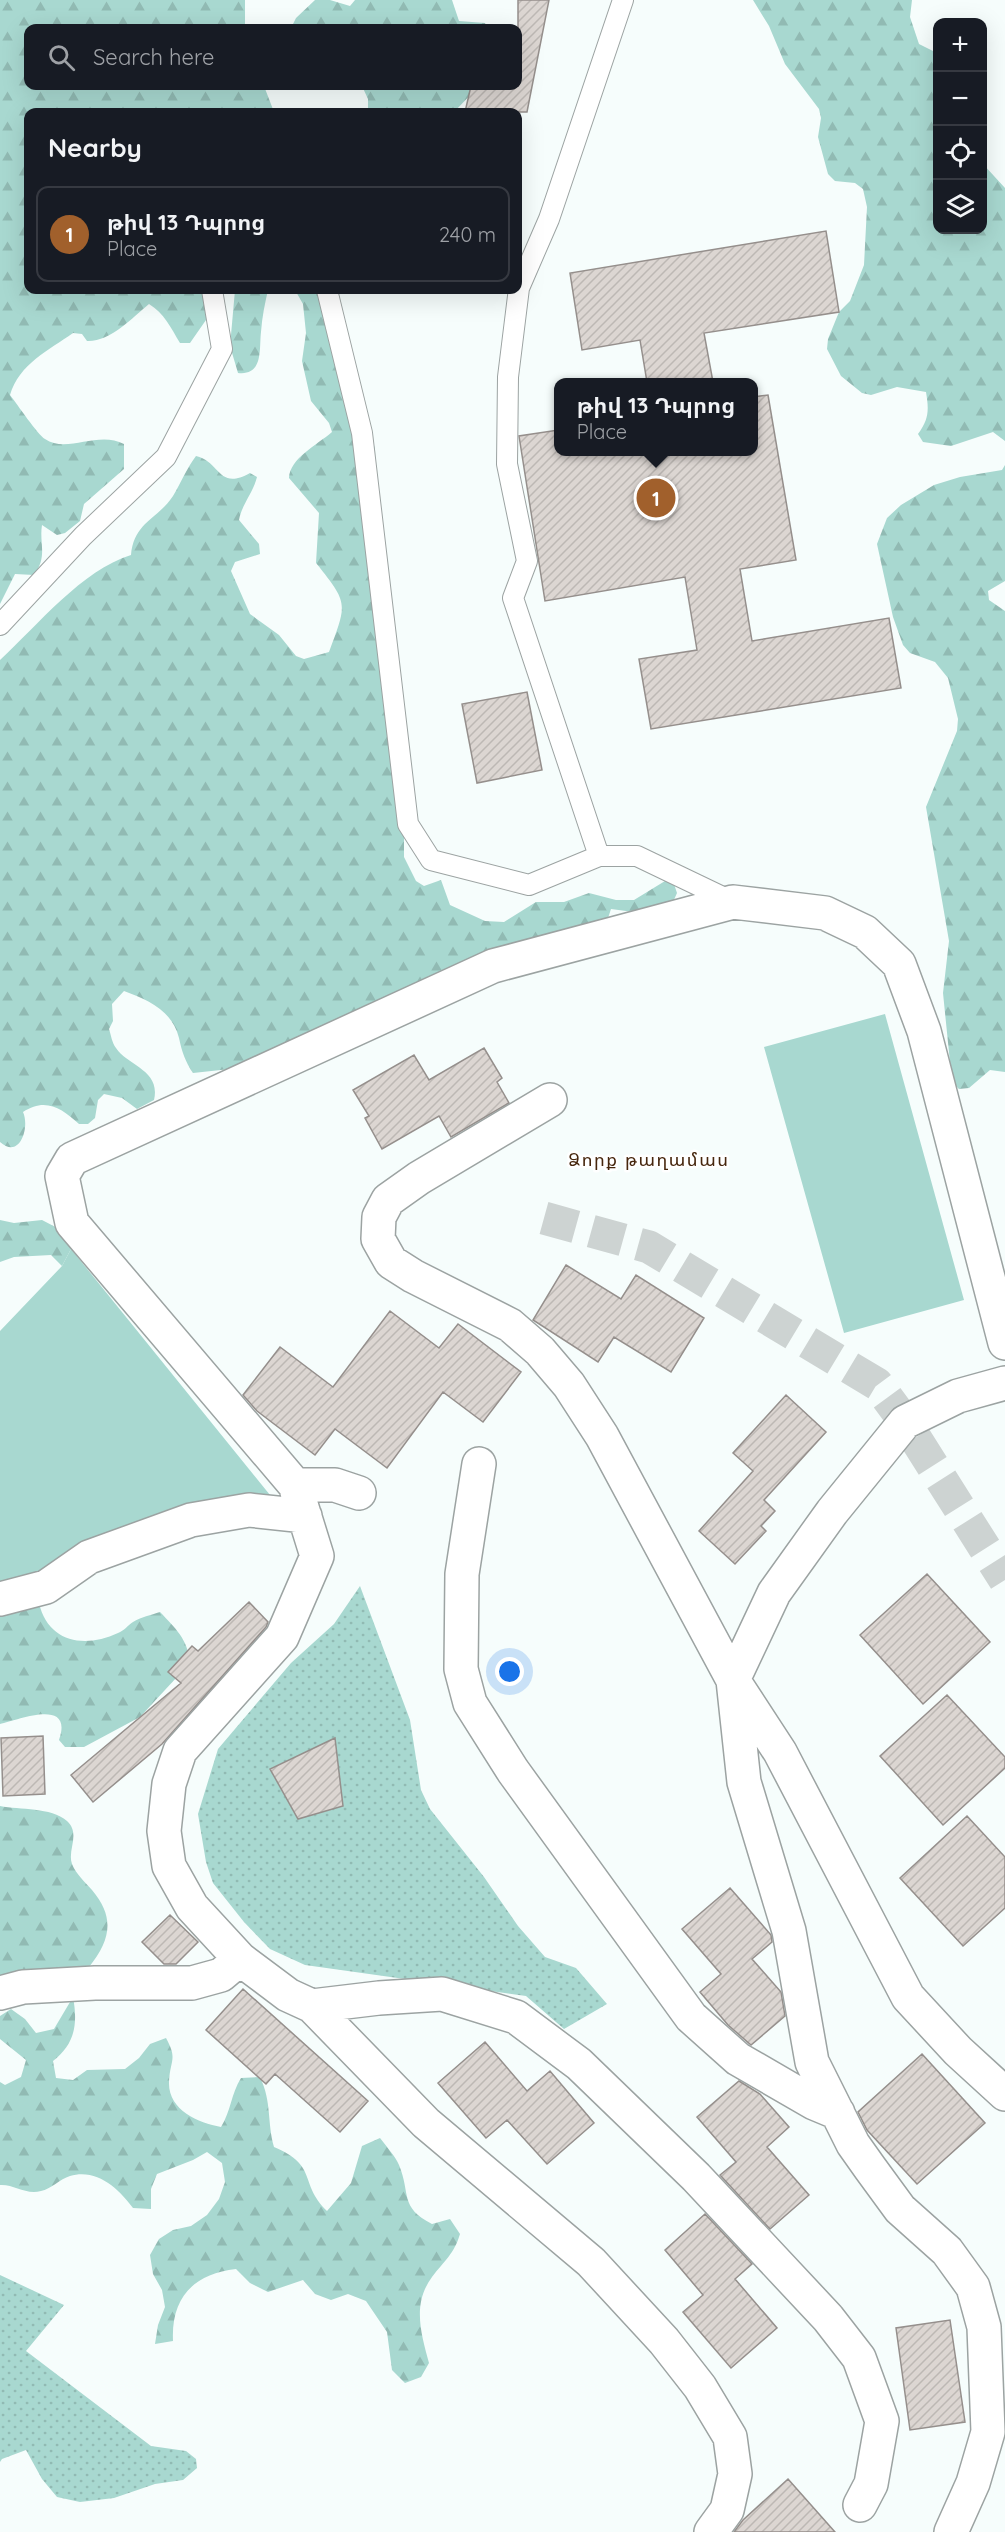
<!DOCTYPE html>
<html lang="en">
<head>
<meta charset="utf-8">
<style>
  body { margin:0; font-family:Quicksand,"Noto Sans Armenian",sans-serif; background:#20242c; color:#f1f3f6 }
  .controls { position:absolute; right:18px; top:18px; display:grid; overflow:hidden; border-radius:12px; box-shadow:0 6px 24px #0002 }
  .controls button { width:54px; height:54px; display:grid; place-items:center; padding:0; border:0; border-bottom:2px solid #363941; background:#171b24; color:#f1f3f6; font:30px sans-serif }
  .you { position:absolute; left:510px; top:1672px; width:21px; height:21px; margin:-15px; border:4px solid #fff; border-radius:50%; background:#1a73e8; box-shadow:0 0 0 9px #1a73e833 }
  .badge { display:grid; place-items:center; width:39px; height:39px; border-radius:50%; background:#a1602c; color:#fff; font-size:20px; font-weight:700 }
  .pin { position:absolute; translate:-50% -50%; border:3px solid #fff; box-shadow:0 2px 6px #0006 }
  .popup { position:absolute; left:554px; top:378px; width:204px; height:78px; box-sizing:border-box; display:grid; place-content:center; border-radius:12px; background:#171b24; filter:drop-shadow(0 2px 4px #0005); font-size:20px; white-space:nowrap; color:#9ea1a6 }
  .popup b { font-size:22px; color:#f1f3f6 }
  .popup::after { content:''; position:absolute; left:50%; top:100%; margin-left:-12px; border:12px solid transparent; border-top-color:#171b24 }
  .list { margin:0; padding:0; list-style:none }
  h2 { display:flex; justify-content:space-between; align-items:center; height:78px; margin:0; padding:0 24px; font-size:26px }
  h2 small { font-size:20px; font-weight:400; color:#9ea1a6 }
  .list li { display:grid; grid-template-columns:39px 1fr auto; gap:18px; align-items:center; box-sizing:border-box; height:96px; margin:0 12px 12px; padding:0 12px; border:2px solid #363941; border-radius:12px }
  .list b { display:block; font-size:22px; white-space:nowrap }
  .list p { margin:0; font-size:20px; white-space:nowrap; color:#9ea1a6 }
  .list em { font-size:20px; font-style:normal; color:#9ea1a6 }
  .icon { flex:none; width:33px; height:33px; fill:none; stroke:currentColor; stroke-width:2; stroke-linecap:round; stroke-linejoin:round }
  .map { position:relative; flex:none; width:1005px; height:2532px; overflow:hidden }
  .search { position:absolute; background:#171b24; box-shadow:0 6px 24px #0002; left:24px; top:24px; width:498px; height:66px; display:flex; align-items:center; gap:15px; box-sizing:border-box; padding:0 21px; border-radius:12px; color:#9ea1a6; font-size:22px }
  .panel { position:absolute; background:#171b24; box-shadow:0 6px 24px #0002; left:24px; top:108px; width:498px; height:186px; border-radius:12px }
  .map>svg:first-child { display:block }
  .grass { fill:url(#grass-dots) }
  .forest { fill:url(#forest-firs) }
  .garden { fill:#a8d8d0 }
  .building { fill:url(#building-hatch); stroke:#958f8c; stroke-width:1.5 }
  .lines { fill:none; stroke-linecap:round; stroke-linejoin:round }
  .minor-tunnel { stroke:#cdd3d2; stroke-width:33; stroke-dasharray:33 16; stroke-linecap:butt }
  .service-casing { stroke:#9ca3a2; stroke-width:22 }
  .minor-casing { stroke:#9ca3a2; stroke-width:36 }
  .service { stroke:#fff; stroke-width:20 }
  .minor { stroke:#fff; stroke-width:33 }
  .labels { text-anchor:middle; stroke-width:5; stroke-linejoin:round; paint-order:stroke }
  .neighbourhood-label { font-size:18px; letter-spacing:1.5px; fill:#46260d; stroke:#fff }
</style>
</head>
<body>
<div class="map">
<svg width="1005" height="2532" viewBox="0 0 1005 2532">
  <defs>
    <pattern id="grass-dots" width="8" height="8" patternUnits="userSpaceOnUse" patternTransform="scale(1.5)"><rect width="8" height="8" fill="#a8d8d0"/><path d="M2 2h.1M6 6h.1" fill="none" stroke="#91bab3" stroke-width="1.8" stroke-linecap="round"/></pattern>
    <pattern id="forest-firs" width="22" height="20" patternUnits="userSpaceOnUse" patternTransform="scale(1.5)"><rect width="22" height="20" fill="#a8d8d0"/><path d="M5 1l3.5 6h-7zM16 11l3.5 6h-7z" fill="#91bab3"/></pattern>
    <pattern id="building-hatch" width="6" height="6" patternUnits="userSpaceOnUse" patternTransform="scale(1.5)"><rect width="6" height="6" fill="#dcd6d2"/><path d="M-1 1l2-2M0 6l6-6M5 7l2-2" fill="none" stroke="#bdb8b4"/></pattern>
  </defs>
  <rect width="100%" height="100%" fill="#f6fdfc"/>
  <path class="grass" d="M 360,1586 L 410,1720 L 421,1790 L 430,1809 L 484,1877 L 518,1926 L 545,1957 L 576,1968 L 607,2004 L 564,2029 L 526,1996 L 305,1965 L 270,1949 L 244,1922 L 213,1883 L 206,1862 L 198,1814 L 218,1749 L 291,1663 L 334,1624 Z
    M 0,2275 L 64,2305 L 26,2351 L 151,2446 L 186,2451 L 196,2459 L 197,2468 L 183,2480 L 155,2484 L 114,2498 L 80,2502 L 57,2497 L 42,2479 L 26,2450 L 2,2459 L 0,2462 Z"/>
  <path class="forest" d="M 0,0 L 245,0 L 245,28 L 28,28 L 28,86 L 264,86 L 274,112 L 28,112 L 28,290 L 218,290 L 206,320 L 190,343 L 180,343 C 171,328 164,313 149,304 C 132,318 110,342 87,341 L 82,334 L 73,333 C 49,350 19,364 10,395 C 17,404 38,435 45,439 C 67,454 98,430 124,444 L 124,469 L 84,504 L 80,521 L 65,533 L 57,535 L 42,525 C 39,544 48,556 34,575 L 15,574 L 0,604 Z
    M 315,0 L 330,0 L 350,6 L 355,0 L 452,0 L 459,21 L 485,23 L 487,28 L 291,28 L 296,18 Z
    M 753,0 L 912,0 L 910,17 L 919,44 L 937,53 L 938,230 L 982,230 L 983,164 L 1005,188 L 1005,441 L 993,432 L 951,446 L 923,442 L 918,434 C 929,419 929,410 926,392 L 897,387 L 871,395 L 862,393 L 841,376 L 827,349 L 828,339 L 839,312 L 850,301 L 864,265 L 867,207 L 863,189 L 855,183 L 835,181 L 828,174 L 818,137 L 821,118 L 819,109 L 785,64 L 769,26 Z
    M 362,86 L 479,86 L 454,112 L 425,112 L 412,108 L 400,112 L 368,112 L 368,99 Z
    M 235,290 L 268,290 C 265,303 262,317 261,332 C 259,348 264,376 238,373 L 230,346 Z
    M 295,290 L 330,290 L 375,449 L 382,689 L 389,706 L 404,829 L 404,857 L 416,881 L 424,886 L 441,880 L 450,905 L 485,921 L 504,922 L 536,902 L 564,902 L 589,893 L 616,900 L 634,900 L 665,881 L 674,884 L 677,893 L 673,902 L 641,913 L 611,909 L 603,933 L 230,1069 L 193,1073 C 185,1061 182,1052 179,1038 C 172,1010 148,1000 124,991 L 112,1004 L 113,1021 L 109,1029 C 111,1035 112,1043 116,1048 C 128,1066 161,1070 154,1100 L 137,1109 L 122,1098 L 104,1094 L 98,1100 L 95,1118 L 88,1124 L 79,1124 C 62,1108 45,1097 23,1112 C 30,1127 20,1160 0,1142 L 0,660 C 38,625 82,570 131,555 C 134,522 157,520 173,496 C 181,483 186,469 196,456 C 221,462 218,491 250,473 L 257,477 C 253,493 242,504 239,520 L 259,544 L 260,554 L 235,562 L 231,571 L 250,614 L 279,635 L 296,656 L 304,659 L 329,652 C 347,603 349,604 316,563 L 319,513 L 289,478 C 290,458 317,445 332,432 L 329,423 L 311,401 L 302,361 L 306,333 L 303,304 Z
    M 1005,465 L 1005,581 L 988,591 L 989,600 L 1005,611 L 1005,1072 L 990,1070 L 969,1088 L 959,1089 L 952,1082 L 943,993 L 949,941 L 926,807 L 957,731 L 958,719 L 948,678 L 935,662 L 910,653 L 903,645 L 893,617 L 877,544 L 887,518 L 901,505 L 934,485 L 960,477 L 1002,470 Z
    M 0,1220 L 14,1223 L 42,1220 L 65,1232 L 71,1240 L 71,1249 L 62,1266 L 51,1255 L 14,1257 L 0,1262 Z
    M 0,1590 L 39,1603 C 48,1642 84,1649 118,1633 C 124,1631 128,1625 133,1622 C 141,1617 151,1615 160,1612 C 175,1628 190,1641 189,1664 L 140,1717 L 84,1747 L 65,1747 L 59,1740 C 74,1697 18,1720 0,1724 Z
    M 0,1806 C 20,1810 51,1807 67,1821 C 81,1834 67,1850 72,1864 C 76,1874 85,1882 92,1890 C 115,1917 111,1940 89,1967 L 0,1975 Z
    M 73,1997 C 78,2024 75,2044 53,2061 L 56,2078 L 73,2080 L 87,2070 L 125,2069 L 139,2058 L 150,2044 L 166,2038 C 178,2060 170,2059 169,2082 C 168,2110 198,2123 221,2127 C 231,2111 231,2094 241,2078 L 260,2077 C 272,2102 267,2122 274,2147 C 319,2166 298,2182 327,2211 L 351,2183 L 362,2146 L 380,2138 C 386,2146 395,2156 399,2165 C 411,2194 399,2207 432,2224 L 450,2219 L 460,2234 C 454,2254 445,2260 432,2277 C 412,2304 421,2333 429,2363 L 421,2377 L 405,2383 L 392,2370 L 387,2332 L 366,2301 L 348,2294 L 331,2300 L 315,2294 L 303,2280 L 268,2292 L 250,2283 L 236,2269 C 193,2274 171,2298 173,2341 L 155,2344 L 158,2325 L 165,2307 L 162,2290 L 153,2274 L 150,2255 L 159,2239 L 173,2230 L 191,2226 L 207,2215 L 219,2199 L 225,2182 L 222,2163 L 207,2152 L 193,2160 L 157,2174 L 151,2189 L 151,2209 L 133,2208 C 119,2189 97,2168 70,2176 C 60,2179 51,2189 41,2191 C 25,2195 14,2184 0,2185 L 0,2082 L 5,2085 L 21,2077 L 26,2060 L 0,2039 L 0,2016 L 11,2009 L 25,2019 L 36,2033 L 54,2029 Z"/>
  <path class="garden" d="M 885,1014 L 964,1300 L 844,1333 L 764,1047 Z
    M 71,1249 L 270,1495 L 161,1513 L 72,1555 L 31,1588 L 0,1590 L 0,1331 L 62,1266 Z"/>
  <path class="building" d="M 518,0 L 549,0 L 527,112 L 465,112 L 471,86 L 518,86 Z
    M 826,231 L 839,312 L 704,333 L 713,382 L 647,382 L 640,340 L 582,350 L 570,273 Z
    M 768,395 L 796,560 L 740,569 L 752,641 L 889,618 L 901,688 L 651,729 L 639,659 L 697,650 L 685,577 L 545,601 L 519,436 L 558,430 L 558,452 L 753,452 L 753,397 Z
    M 527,692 L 542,770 L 477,783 L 462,704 Z
    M 484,1048 L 502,1078 L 497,1082 L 509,1103 L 451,1137 L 439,1116 L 382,1149 L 365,1118 L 369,1116 L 353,1090 L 414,1055 L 429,1080 Z
    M 566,1265 L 621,1299 L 636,1275 L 704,1318 L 671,1372 L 614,1337 L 598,1362 L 533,1320 Z
    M 390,1311 L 439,1348 L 458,1324 L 521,1372 L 483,1422 L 443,1392 L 387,1468 L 335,1429 L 315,1455 L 257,1411 L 243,1395 L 280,1347 L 333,1387 Z
    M 786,1395 L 826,1432 L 764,1500 L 775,1511 L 761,1526 L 766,1531 L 735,1564 L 699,1531 L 753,1471 L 733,1453 Z
    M 927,1574 L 990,1642 L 923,1704 L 860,1635 Z
    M 249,1602 L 268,1622 L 266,1627 L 162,1744 L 93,1802 L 71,1775 L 181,1683 L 168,1672 L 192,1646 L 198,1651 Z
    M 947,1695 L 1005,1757 L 1005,1768 L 943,1825 L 880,1756 Z
    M 43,1736 L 45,1794 L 3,1796 L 1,1738 Z
    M 335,1738 L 343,1806 L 298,1819 L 270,1769 Z
    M 967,1816 L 1005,1857 L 1005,1908 L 963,1946 L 900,1878 Z
    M 730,1888 L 771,1935 L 772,1942 L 752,1959 L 781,1992 L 785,2016 L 751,2045 L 728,2025 L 700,1992 L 721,1974 L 682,1929 Z
    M 170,1915 L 198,1942 L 176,1964 L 164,1964 L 142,1942 Z
    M 243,1989 L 368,2101 L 340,2132 L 275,2074 L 266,2084 L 206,2030 Z
    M 485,2042 L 527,2091 L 550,2071 L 594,2123 L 547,2164 L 507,2120 L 486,2138 L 438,2083 Z
    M 922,2054 L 985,2123 L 917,2184 L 867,2130 L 858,2112 Z
    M 739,2081 L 760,2094 L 789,2127 L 767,2147 L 809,2195 L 770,2229 L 720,2175 L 736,2162 L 697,2117 Z
    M 705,2214 L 752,2264 L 735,2279 L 777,2328 L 731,2368 L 683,2312 L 703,2295 L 665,2250 Z
    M 950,2320 L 965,2422 L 910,2430 L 896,2328 Z
    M 788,2479 L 835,2532 L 734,2532 L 743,2520 Z"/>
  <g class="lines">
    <path class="minor-tunnel" d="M 544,1218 L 649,1247 L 877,1384 L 905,1422 L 1005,1580"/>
    <defs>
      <path id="service" d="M 327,290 L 362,433 L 408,824 L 431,860 L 529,885 L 599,856 L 637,856 L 733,902
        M 0,625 L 83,536 L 166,457 L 222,349 L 212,290
        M 599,856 L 513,598 L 527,561 L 507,464 L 508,377 L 519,288 L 549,219 L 623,0"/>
      <path id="minor" d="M 550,1100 L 419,1178 L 388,1200 L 379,1217 L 378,1239 L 391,1262 L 413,1276 L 510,1325 L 540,1351 L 569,1385 L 602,1436 L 733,1680 L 780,1752 L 908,1997 L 958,2051 L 1005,2094
        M 479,1464 L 462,1574 L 461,1669 L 470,1703 L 513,1771 L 691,2017 L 738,2059 L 814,2103 L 838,2113
        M 295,1485 L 335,1485 L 359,1493
        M 0,1599 L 46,1587 L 89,1557 L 191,1520 L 249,1510 L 305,1516
        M 0,1993 L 23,1987 L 95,1983 L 192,1983 L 221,1975 L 240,1959
        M 312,2006 L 379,1998 L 442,1994 L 516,2017 L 579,2064 L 696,2177 L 828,2318 L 859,2358 L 882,2421 L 871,2484 L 860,2505
        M 711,2532 L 727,2510 L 735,2474 L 730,2437 L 700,2387 L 664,2341 L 591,2262 L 426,2123 L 312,2006 L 288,1995 L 240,1959 L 192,1907 L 169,1866 L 164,1831 L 169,1784 L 180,1751 L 282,1637 L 317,1556 L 295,1485 L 72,1223 L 62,1176 L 72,1159 L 493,966 L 733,902 L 825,913 L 865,932 L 899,964 L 924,1031 L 1005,1343
        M 951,2532 L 973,2483 L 988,2432 L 984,2327 L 973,2287 L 947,2251 L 900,2209 L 870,2168 L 853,2144 L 812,2062 L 789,1931 L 744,1782 L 733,1680 L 774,1593 L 832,1512 L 905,1422 L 958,1396 L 1005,1383"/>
    </defs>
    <use href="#service" class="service-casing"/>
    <use href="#minor" class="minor-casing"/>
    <use href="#service" class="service"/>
    <use href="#minor" class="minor"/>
  </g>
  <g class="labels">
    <g class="neighbourhood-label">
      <text x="649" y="1166">Ձորք թաղամաս</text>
    </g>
  </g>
</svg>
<div class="controls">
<button>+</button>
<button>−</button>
<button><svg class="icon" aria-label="locate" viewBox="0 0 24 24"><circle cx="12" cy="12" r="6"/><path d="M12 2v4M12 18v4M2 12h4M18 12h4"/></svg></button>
<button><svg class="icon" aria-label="layers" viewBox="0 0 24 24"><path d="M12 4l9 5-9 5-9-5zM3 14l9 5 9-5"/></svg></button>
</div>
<div class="you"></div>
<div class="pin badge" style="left:656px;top:498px">1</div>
<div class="popup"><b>թիվ 13 Դպրոց</b>Place</div>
<div class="search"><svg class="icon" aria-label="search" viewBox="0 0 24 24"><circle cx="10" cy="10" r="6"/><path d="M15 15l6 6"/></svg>Search here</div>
<section class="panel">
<h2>Nearby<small></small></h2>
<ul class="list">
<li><span class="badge">1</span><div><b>թիվ 13 Դպրոց</b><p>Place</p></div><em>240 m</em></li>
</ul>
</section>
</div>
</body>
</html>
